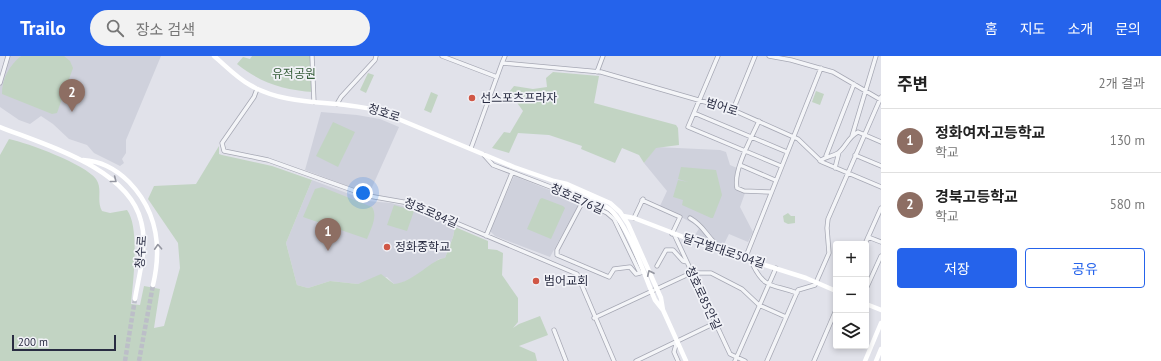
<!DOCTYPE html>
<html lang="ko">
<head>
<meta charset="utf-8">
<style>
  body { margin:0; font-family:"PT Sans","Noto Sans KR",sans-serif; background:#f2f2f2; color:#222 }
  .controls { position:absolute; right:12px; bottom:12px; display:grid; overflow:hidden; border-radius:4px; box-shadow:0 2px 6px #0003 }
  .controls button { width:36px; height:36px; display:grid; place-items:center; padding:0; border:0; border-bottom:1px solid #e0e0e0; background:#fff; color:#222; font:20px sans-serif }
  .scale { position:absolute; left:12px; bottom:10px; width:104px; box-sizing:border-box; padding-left:4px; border:2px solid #292c42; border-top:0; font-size:11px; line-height:14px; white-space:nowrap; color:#292c42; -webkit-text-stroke:3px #f1f2f7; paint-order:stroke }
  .you { position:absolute; left:363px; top:137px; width:14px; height:14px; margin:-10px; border:3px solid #fff; border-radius:50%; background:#1a73e8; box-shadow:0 0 0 6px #1a73e833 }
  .badge { display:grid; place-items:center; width:26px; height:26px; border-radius:50%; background:#2563eb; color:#fff; font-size:13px; font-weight:700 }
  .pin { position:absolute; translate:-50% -33px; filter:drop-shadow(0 1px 2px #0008) }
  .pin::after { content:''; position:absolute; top:21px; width:14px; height:12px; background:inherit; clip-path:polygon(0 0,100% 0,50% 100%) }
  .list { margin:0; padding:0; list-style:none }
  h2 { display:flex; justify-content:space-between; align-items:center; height:52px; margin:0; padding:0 16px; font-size:17px }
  h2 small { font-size:13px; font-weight:400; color:#767676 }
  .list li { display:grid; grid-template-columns:26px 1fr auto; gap:12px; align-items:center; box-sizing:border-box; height:64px; padding:0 16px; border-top:1px solid #e0e0e0 }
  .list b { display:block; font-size:15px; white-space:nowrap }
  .list p { margin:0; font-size:13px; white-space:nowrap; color:#767676 }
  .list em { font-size:13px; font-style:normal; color:#767676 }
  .actions { display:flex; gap:8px; padding:12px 16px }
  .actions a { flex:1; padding:9px 0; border:1px solid #2563eb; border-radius:4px; text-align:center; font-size:14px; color:#2563eb }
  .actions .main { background:#2563eb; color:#fff }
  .icon { flex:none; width:22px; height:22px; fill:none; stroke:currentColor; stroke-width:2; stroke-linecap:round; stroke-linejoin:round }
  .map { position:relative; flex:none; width:881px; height:305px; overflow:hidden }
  header { display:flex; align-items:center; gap:24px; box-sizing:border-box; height:56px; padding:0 20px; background:#2563eb; color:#fff }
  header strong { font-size:19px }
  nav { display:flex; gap:22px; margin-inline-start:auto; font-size:14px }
  .search { width:280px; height:36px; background:#f2f2f2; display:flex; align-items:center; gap:10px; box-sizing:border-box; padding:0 14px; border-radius:22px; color:#767676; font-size:15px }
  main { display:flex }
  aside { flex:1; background:#fff }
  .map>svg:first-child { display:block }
  .built { fill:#cfd1dc }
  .green { fill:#c2d4c3 }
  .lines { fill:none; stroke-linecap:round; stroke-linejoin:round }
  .secondary-tunnel { stroke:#bcbec8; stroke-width:4.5; stroke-dasharray:4.5 2; stroke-linecap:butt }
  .street-casing { stroke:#a6a8b4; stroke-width:5 }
  .street { stroke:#f4f5f8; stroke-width:3.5 }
  .secondary { stroke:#fff; stroke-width:4.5 }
  .oneway { stroke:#9496a0 }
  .poi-dot { fill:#d05746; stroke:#f1f2f7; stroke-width:1.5 }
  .labels { text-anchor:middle; stroke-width:3.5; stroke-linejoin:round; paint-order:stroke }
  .park-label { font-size:12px; fill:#365e3a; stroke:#f1f2f7 }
  .poi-label { font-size:12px; fill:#292c42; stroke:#f1f2f7; text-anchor:start }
  .street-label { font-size:12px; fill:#292c42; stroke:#f1f2f7 }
</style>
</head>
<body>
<header>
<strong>Trailo</strong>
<div class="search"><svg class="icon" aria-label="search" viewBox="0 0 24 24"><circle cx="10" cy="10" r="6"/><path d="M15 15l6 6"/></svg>장소 검색</div>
<nav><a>홈</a><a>지도</a><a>소개</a><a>문의</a></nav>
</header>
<main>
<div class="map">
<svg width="881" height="305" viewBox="0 0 881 305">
  <rect width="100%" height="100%" fill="#e1e2ea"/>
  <path class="built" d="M 9,0 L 161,0 L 126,84 L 126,97 L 122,103 L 124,107 L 120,110 L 94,97 L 87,89 L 69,83 L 53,68 L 41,60 L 30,68 L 19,64 L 0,51 L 0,30 Z
    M 321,56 L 357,59 L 380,63 L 399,71 L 369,138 L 305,114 Z
    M 656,91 L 720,94 L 726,96 L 730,109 L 737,112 L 734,123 L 736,133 L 745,137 L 740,151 L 753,176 L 748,186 L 729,178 L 722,192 L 698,183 L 695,179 L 700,171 L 660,150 L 667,135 L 644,107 Z
    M 514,120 L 580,146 L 550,201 L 495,180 L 490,175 Z
    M 312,124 L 368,145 L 391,147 L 403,150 L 455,171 L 453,181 L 445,202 L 439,203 L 416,221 L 399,228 L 394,228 L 387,221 L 358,228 L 330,225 L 308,232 L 297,229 L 286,187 Z"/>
  <path class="green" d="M 21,0 L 64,0 L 70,5 L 73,12 L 57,57 L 52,58 L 2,38 C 2,22 9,10 21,0 Z
    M 252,0 L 311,0 L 314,36 C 283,34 261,27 237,8 L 243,1 L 250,3 Z
    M 553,16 L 599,20 L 594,47 L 676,69 L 678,72 L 679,89 L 656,92 L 644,107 L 639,99 L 622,92 L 615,107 L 581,93 L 582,90 L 549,79 L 518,77 L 509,97 L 492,92 L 504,76 L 510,77 L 523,55 L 515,44 L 509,45 L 509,36 L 514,30 L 533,33 L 547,31 L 546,22 Z
    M 368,17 L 374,19 L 366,37 L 360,34 Z
    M 816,35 L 824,38 L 820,49 L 812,46 Z
    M 431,36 L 438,39 L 431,57 L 424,54 Z
    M 333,66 L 355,76 L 338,111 L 316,100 Z
    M 9,83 C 28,87 85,108 96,123 C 103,133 96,144 102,155 L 110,157 L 127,154 C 140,171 133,226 131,248 L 140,249 L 144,230 L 160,233 L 154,272 L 164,270 L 180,212 L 178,187 L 148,143 L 154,130 L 196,128 L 219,90 L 219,98 L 222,99 L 272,110 L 312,124 L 286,187 L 297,229 L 308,232 L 330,225 L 358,228 L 381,218 L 394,228 C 413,227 433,202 445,202 L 453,181 L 455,171 L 488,185 L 488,193 L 497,194 L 503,197 L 502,219 L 518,242 L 518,266 L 513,272 L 519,268 L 540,260 L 548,279 L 519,290 L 535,297 L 537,305 L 0,305 L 0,99 Z
    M 681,111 L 716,114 L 722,139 L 713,162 L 711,162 L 682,149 L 683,144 L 673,141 L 678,124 L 688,126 L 678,123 Z
    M 322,131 L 372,151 C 378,160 371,173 367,183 L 303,161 L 315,133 Z
    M 542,142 L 563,150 L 565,152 L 551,183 L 527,173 L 540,143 Z
    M 394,149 L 414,155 L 407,175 L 387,169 Z
    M 788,157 L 791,160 L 795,160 L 795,167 L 788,168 L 784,166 L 783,160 Z"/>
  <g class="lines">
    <path class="secondary-tunnel" d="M 125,305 L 135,243
      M 139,305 L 153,229"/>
    <defs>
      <path id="street" d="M 312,0 L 314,46
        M 442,0 L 497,21
        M 718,0 L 688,71 L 781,110
        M 769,0 L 791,4 L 833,16 L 881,44
        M 502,7 L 505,0
        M 597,16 L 603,0
        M 0,27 L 8,0
        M 257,33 L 254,41 L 222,87 L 224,95 L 268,104 L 369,140 L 409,147 L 577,218 L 614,305
        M 337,48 L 341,41 L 375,4 L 376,0
        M 733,54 L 755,0
        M 694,57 L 787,96
        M 759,65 C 751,83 733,114 737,132 L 744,135 L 770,136
        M 852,80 L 876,0
        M 471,92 L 502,7 L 601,16 L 733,54 L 798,83 L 822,106 L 881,131
        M 484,99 L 493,109 L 561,135 L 607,157 L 614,163 L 640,217 L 643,216
        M 855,99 L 881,110
        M 826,100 L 854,28
        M 820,105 C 826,100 832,101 838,97 C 846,91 848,81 858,76 L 881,86
        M 740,109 L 775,124
        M 835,112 L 839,96
        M 642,144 L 680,161 L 672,178
        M 583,145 L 557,194 L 557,199 L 609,221 L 614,213 L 630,211 L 636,218 L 640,217
        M 634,162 L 643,143
        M 690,162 C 705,171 704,177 716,188 L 715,193
        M 674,178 L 730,298 L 745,305
        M 486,180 L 512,117
        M 868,181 L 881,186
        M 865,188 L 881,152
        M 745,203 L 821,12
        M 753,209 C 765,234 774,228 797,237
        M 657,210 L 666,194 L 673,194 L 683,205 L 687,206
        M 866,233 L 881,200
        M 594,262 L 691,217 L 711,217 L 742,233 L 759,249 L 786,261
        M 554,274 L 566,305
        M 677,285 L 674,296 L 678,305
        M 636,305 L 715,267
        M 735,305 L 776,212
        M 767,305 L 798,234 L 815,229 L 829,197 L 827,172 L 828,163 L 881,41
        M 814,305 L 836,254"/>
    </defs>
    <use href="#street" class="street-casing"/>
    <use href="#street" class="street"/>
    <path class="secondary" d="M 214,0 C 226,10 237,22 250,29 C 290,52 337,43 379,55 L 514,111 L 554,125 L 567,128 L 610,147 L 620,156 L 628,168 L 661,242 L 663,254
      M 0,71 C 45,89 128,112 141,165 C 148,190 139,218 135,243
      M 83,104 C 101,105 116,113 129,126 C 157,155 162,191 153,229
      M 556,126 C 572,138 592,141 608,152 C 627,165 645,221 655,244 L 663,254 L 686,305
      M 623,160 L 634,162 L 720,195 L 806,222 L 836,235
      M 866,248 L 881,254
      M 865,305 L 881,267
      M 876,305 L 881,293"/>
  </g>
  <defs><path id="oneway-chevron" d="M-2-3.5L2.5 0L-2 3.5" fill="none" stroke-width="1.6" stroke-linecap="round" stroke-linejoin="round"/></defs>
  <g class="oneway">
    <use href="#oneway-chevron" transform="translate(114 124) rotate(38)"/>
    <use href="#oneway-chevron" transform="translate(158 191) rotate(-93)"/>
    <use href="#oneway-chevron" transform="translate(650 217) rotate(-115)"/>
  </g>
  <g class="poi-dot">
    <circle cx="472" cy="42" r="4"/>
    <circle cx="387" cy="191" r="4"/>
    <circle cx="536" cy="225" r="4"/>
  </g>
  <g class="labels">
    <g class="park-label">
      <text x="294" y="22">유적공원</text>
    </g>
    <g class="poi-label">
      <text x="480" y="46">선스포츠프라자</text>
      <text x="395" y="195">정화중학교</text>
      <text x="544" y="229">범어교회</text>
    </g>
    <g class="street-label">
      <text transform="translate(722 51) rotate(18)" y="4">범어로</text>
      <text transform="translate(384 57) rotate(18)" y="4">청호로</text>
      <text transform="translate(577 143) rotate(24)" y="4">청호로76길</text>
      <text transform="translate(431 157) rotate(23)" y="4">청호로84길</text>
      <text transform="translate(724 195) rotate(18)" y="4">달구벌대로504길</text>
      <text transform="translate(141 196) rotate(-86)" y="4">청수로</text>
      <text transform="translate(703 242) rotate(65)" y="4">청호로85안길</text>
    </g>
  </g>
</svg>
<div class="controls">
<button>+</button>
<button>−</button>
<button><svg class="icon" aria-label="layers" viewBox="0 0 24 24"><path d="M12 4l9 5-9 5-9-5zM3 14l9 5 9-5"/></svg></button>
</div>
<div class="scale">200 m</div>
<div class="you"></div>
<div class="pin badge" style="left:328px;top:195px;background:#8d6e63">1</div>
<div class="pin badge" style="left:72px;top:56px;background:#8d6e63">2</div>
</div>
<aside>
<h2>주변<small>2개 결과</small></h2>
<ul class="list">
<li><span class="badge" style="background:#8d6e63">1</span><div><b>정화여자고등학교</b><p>학교</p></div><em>130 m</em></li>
<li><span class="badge" style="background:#8d6e63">2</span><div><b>경북고등학교</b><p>학교</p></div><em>580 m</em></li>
</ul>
<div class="actions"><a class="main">저장</a><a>공유</a></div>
</aside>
</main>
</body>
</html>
